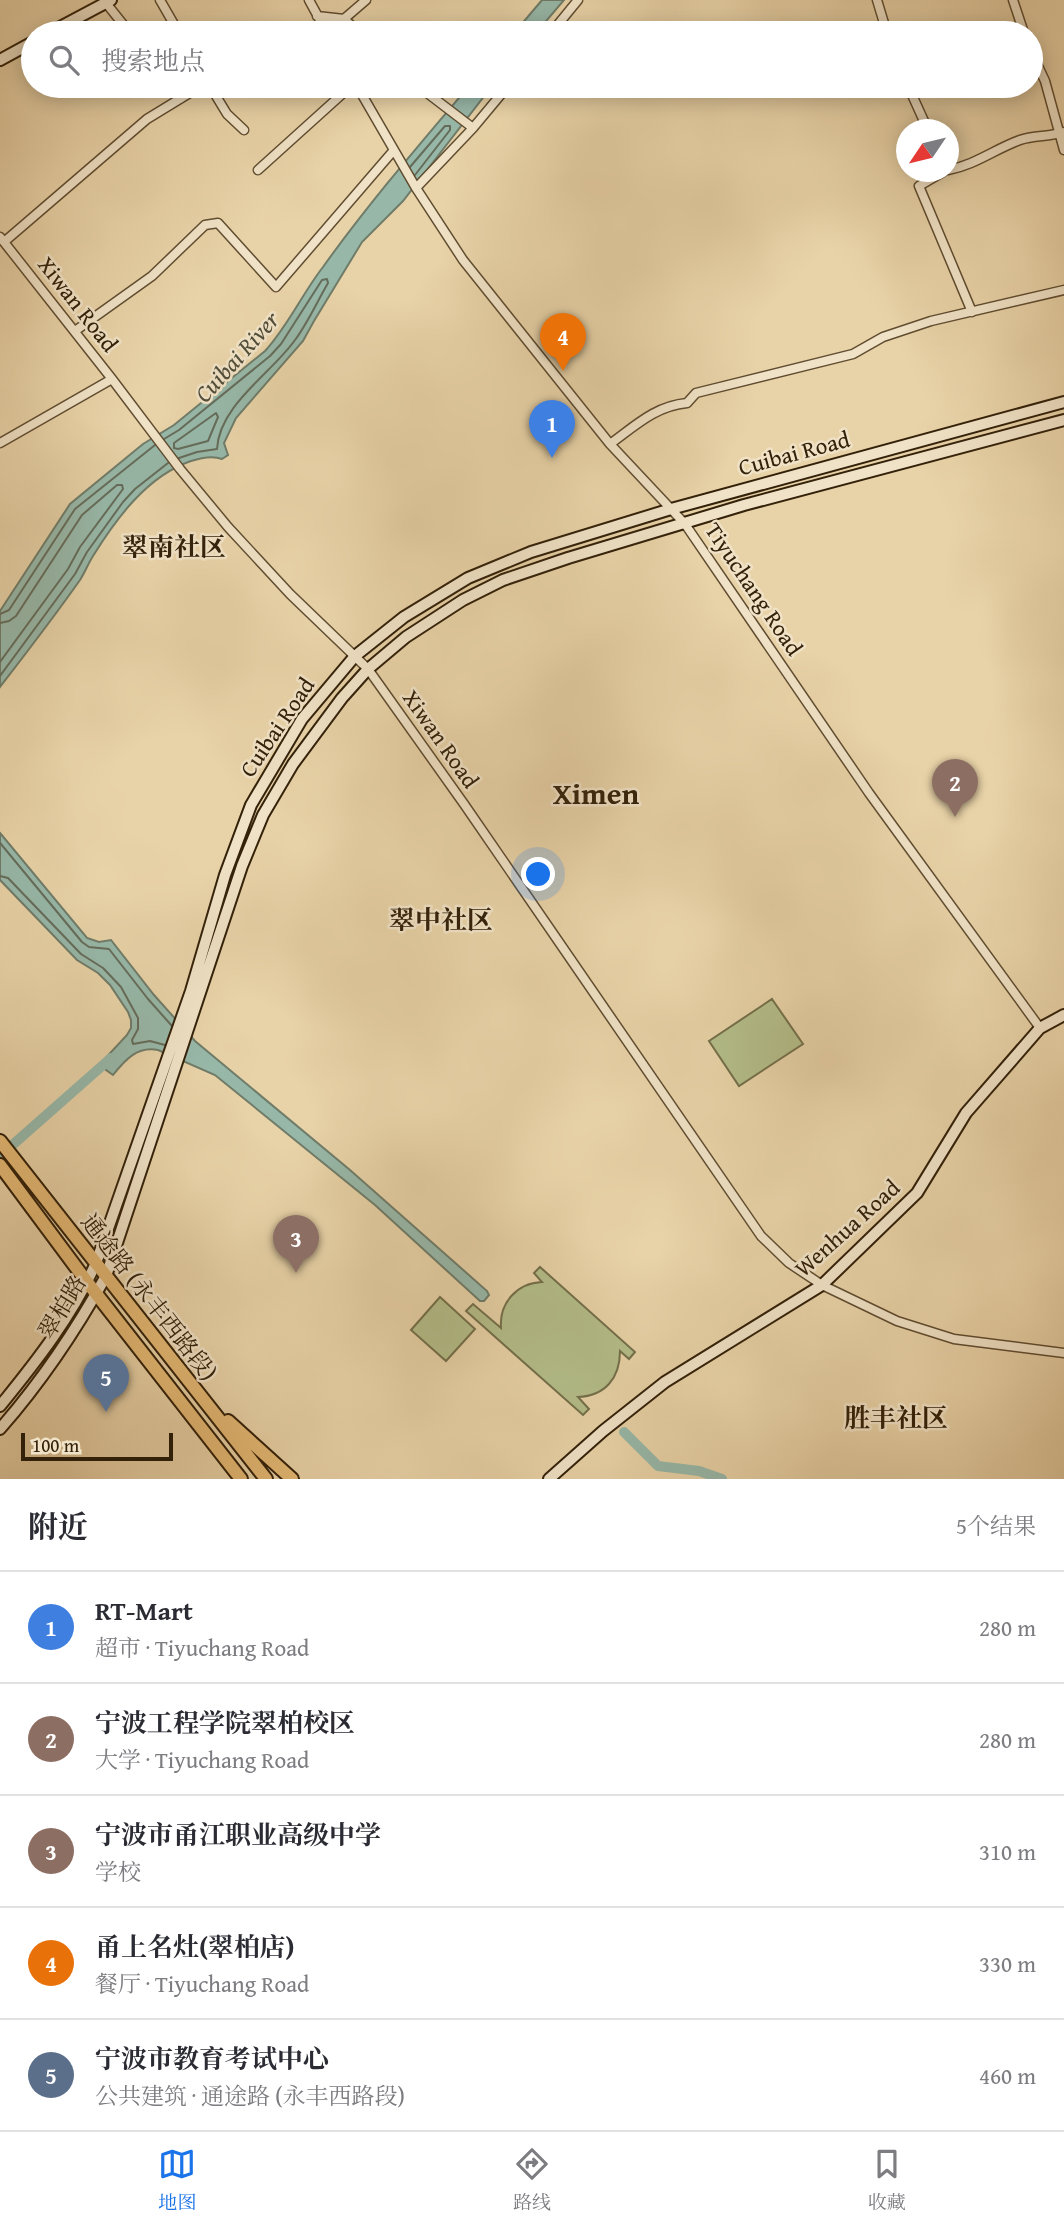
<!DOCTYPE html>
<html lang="zh">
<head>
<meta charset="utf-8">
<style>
  body { margin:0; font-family:"Gentium Book Plus","Noto Serif SC",serif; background:#f7f7f7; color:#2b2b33 }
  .compass { position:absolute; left:896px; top:119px; width:63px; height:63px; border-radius:50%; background:#fff; box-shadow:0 4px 18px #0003; rotate:235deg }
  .scale { position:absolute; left:21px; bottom:18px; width:152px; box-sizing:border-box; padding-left:7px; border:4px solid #33210a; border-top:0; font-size:19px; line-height:24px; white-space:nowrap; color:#33210a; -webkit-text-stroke:5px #f0e2c6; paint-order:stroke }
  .you { position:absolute; left:539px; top:875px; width:24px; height:24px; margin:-18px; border:5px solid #fff; border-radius:50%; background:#1a73e8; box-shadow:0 0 0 10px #1a73e833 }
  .badge { display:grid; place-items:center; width:46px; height:46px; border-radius:50%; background:#1a73e8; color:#fff; font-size:23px; font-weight:700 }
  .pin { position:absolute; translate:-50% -58px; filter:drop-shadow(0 2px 4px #0008) }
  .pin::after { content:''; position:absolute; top:37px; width:24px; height:21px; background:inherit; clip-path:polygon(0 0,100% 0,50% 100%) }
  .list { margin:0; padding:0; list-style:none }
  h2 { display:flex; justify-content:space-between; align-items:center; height:91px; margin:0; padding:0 28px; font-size:30px }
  h2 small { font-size:23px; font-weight:400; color:#7c7c81 }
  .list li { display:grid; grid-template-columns:46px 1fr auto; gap:21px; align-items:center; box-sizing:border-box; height:112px; padding:0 28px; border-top:2px solid #e1e1e2 }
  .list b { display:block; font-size:26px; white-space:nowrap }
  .list p { margin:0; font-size:23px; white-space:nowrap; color:#7c7c81 }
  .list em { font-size:23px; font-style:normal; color:#7c7c81 }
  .icon { flex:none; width:38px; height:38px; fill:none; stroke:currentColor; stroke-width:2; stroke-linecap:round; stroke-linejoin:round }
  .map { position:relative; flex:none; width:1064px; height:1479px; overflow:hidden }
  .search { position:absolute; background:#fff; box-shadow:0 4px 18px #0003; left:21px; right:21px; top:21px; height:77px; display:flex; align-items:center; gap:18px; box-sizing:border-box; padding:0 24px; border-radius:38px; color:#7c7c81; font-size:26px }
  .sheet { height:651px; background:#fff }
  nav { display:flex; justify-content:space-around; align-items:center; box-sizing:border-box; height:98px; border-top:2px solid #e1e1e2; background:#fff; font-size:19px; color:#7c7c81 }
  nav a { display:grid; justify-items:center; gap:4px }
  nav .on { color:#1a73e8 }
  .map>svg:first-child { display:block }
  .green { fill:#b3bd89; stroke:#736f4a; stroke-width:2 }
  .water { fill:#97b8a9; stroke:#6f7c69; stroke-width:2 }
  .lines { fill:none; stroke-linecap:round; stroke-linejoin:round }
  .shore { stroke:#656c5a; stroke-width:2 }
  .canal { stroke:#97b8a9; stroke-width:10 }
  .street-casing { stroke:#604d31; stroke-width:11 }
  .secondary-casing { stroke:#33210a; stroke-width:14 }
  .primary-casing { stroke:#33210a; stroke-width:16 }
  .street { stroke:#f0e2c6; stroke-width:8 }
  .secondary { stroke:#f0e2c6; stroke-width:10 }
  .primary { stroke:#e4b974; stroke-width:12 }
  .labels { text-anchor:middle; stroke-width:5; stroke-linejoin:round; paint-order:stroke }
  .street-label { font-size:23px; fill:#33210a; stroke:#f0e2c6 }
  .water-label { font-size:24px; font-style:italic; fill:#514e3a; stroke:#f0e2c6 }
  .quarter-label { font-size:26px; font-weight:bold; fill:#33210a; stroke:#f0e2c6 }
  .district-label { font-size:30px; font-weight:bold; fill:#33210a; stroke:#f0e2c6 }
</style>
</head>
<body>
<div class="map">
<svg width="1064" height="1479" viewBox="0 0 1064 1479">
  <rect width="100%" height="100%" fill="#e8d2a7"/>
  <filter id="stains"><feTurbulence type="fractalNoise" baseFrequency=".00286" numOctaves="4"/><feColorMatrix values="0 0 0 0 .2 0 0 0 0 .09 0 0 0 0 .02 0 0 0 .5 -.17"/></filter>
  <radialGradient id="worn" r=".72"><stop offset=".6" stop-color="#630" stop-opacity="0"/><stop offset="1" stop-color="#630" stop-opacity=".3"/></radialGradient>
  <path class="green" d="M 772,999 L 803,1044 L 739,1086 L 709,1041 Z
    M 540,1267 L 635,1352 L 629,1359 L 620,1351 C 620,1378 605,1396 578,1397 L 589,1409 L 583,1415 L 466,1311 L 473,1304 L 501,1328 C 499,1303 517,1283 542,1282 L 534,1273 Z
    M 440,1297 L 475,1329 L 446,1361 L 411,1330 Z"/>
  <path class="water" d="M 542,0 L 564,0 L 536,33 L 514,33 Z
    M 469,86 L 492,86 L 403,201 L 362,242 L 314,321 L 303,341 L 236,418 L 224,443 L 228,455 L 222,459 C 212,455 200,458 191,461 C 147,476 116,519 93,556 C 88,564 85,572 80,580 C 54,617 27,652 0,687 L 0,611 L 70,504 L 143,444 L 174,425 L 265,351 C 288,326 302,294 323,267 C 368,204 419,145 469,86 Z
    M 0,833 L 87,938 L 99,942 L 111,940 L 154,995 L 195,1041 L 350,1170 L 487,1291 L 489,1295 L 484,1301 L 480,1301 L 375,1205 L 215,1075 L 158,1050 C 137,1046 125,1060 113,1075 L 99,1065 L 127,1035 L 131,1028 L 131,1020 L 128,1012 L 110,985 L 98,973 L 77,960 L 0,880 Z"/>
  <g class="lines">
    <path class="shore" d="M 410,167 L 445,126 L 450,126 L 450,130 L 415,175
      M 216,413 L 218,417 L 208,441 L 178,449 L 174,448 L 174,443 Z
      M 164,439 L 179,430 L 270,356 L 281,344 L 322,280 L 327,279 L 328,283 C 317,302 307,324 295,340 C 272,373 219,405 217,449 L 197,452 L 179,458
      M 0,614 L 9,610 L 75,509 L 155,445
      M 0,623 L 9,621 L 16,616 L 82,515 L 117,485 L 122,485 L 123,489 L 80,547 L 68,569 L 0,662
      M 0,676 L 75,574 L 87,552 L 123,502 L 135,489 L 168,463
      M 0,843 L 82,942 L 89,947 L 109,949 L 148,999 L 172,1026
      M 0,876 L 8,878 L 81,954 L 103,968 L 121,987 L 138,1018 L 138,1029 L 132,1040 L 133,1044 L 150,1041 L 165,1045"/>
    <path class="canal" d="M 0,1156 L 111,1058
      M 624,1432 L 658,1466 L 699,1471 L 722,1479"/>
    <defs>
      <path id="street" d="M 160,0 L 179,33
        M 309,0 L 327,33
        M 877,0 L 887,33
        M 1013,0 L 1024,33
        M 106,3 L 130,33
        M 317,16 L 344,19 L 360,33
        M 344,19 L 366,0
        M 551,33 L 578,0
        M 1031,51 L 1045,81 L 1064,150
        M 170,86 L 180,99
        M 210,86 L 227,114 L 244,130
        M 357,86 L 416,188 L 463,260 L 610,444 L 685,524 L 869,793 L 1040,1028
        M 418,86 L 473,128
        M 908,86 L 928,130
        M 258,170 L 351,86
        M 948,170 C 975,165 995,149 1020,140 C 1034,135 1050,137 1064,132
        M 943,172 L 919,186 L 972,312
        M 416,188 L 473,128 L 508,86
        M 0,237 L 112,379 L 180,469 L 228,527 L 290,594 L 368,669 L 464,804 L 761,1236 L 789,1263 L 822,1285 L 897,1321 L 954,1339 L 1064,1353
        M 4,242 L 147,119 L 201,86
        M 75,331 L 152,276 L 205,225 L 218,223 L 276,287 L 394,150
        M 0,443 L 112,379
        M 610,444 C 635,426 655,406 687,403 L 696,393 L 853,354 L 883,337 L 931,321 L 1064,290"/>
      <path id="secondary" d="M 49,33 L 111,0
        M 0,60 L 33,42
        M 0,1406 C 36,1362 72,1316 96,1263 L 191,991 L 225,875 L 251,805 L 302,719 L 355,656 L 404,617 L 468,578 L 531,552 L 671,509 L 1064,402
        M 0,1429 C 42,1381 75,1332 106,1276 L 242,866 L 263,815 L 293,764 L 342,698 L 368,669 L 406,637 L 463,600 L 503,580 L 568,558 L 744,505 L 1064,420
        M 549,1479 L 603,1431 L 665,1382 L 822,1285 L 917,1193 L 966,1113 L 1040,1028 L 1064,1015"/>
      <path id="primary" d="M 0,1141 L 266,1479
        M 0,1165 L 87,1282 L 241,1479
        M 228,1421 L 292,1479"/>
    </defs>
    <use href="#street" class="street-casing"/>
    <use href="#secondary" class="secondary-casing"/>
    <use href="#primary" class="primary-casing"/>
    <use href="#street" class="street"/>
    <use href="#secondary" class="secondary"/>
    <use href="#primary" class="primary"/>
  </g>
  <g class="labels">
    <g class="street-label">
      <text transform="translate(78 304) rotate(52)" y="8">Xiwan Road</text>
      <text transform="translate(794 453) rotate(-15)" y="8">Cuibai Road</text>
      <text transform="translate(754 589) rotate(56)" y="8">Tiyuchang Road</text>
      <text transform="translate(277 727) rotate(-56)" y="8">Cuibai Road</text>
      <text transform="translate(441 739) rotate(55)" y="8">Xiwan Road</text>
      <text transform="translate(847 1228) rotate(-42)" y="8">Wenhua Road</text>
      <text transform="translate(149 1297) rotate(52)" y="8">通途路 (永丰西路段)</text>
      <text transform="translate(62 1307) rotate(-59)" y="8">翠柏路</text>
    </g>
    <g class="water-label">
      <text transform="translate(237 357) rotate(-48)" y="8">Cuibai River</text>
    </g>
    <g class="quarter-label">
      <text x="174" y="556">翠南社区</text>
      <text x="441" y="929">翠中社区</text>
      <text x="896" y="1427">胜丰社区</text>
    </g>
    <g class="district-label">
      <text x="596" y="804">Ximen</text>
    </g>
  </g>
  <rect width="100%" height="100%" filter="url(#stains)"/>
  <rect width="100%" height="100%" fill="url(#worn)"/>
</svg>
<svg class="compass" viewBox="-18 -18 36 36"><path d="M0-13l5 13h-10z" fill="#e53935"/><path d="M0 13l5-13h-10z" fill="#7c7c81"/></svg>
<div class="scale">100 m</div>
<div class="you"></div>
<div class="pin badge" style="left:552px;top:458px;background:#3f7fe0">1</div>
<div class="pin badge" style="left:955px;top:817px;background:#8d6e63">2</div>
<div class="pin badge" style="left:296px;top:1273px;background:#8d6e63">3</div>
<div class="pin badge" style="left:563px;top:371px;background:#e8710a">4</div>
<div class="pin badge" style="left:106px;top:1412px;background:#5c6f8a">5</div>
<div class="search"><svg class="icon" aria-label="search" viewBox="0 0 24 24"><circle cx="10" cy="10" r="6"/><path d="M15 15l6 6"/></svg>搜索地点</div>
</div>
<section class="sheet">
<h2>附近<small>5个结果</small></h2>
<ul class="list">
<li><span class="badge" style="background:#3f7fe0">1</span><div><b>RT-Mart</b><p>超市 · Tiyuchang Road</p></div><em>280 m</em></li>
<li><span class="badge" style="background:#8d6e63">2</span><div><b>宁波工程学院翠柏校区</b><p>大学 · Tiyuchang Road</p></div><em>280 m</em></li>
<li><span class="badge" style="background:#8d6e63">3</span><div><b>宁波市甬江职业高级中学</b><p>学校</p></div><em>310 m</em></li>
<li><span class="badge" style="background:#e8710a">4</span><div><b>甬上名灶(翠柏店)</b><p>餐厅 · Tiyuchang Road</p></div><em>330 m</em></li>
<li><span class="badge" style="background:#5c6f8a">5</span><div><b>宁波市教育考试中心</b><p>公共建筑 · 通途路 (永丰西路段)</p></div><em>460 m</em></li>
</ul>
</section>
<nav>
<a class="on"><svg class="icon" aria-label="map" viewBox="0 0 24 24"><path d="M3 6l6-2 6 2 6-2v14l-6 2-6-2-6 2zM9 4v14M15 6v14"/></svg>地图</a>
<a><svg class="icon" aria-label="directions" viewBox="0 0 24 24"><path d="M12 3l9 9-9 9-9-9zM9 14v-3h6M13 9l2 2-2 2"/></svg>路线</a>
<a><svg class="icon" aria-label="saved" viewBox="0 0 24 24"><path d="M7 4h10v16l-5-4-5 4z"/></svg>收藏</a>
</nav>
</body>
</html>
